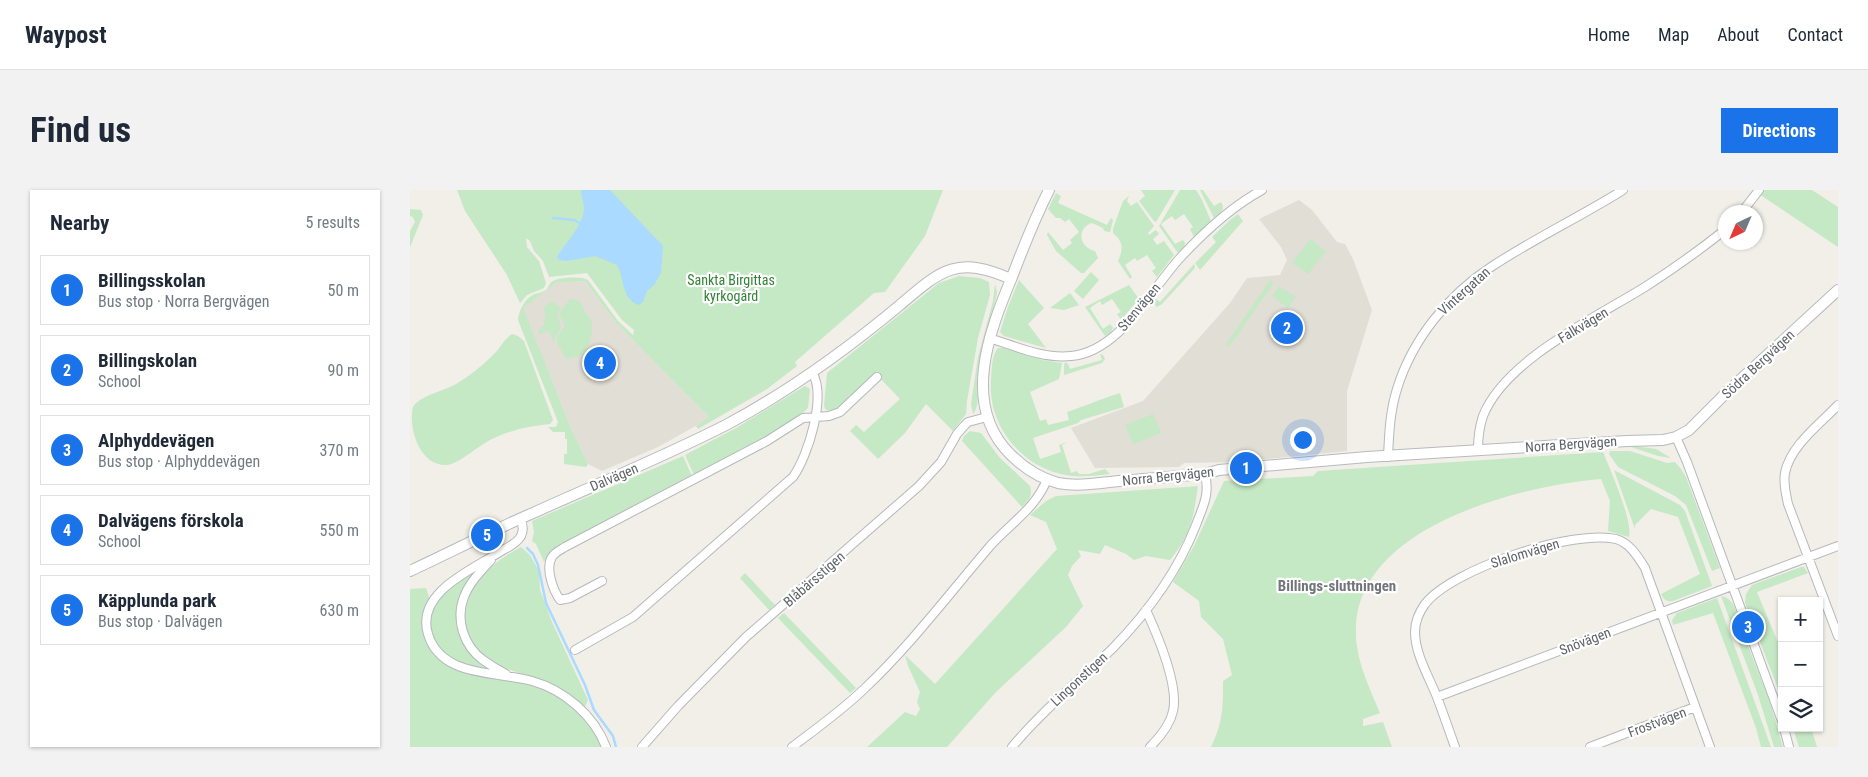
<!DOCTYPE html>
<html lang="en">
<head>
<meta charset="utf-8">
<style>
  body { margin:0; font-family:"Roboto Condensed",sans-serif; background:#f2f2f3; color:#1f2937 }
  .controls { position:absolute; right:15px; bottom:15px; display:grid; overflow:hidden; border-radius:0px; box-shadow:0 1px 4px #0004 }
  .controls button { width:45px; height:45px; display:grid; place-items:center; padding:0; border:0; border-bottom:1px solid #e0e1e3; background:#fff; color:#1f2937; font:25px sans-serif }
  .compass { position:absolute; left:1308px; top:15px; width:45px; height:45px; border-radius:50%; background:#fff; box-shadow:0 1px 4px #0004; rotate:224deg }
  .you { position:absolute; left:892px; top:249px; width:18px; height:18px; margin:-12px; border:4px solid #fff; border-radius:50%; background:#1a73e8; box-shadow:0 0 0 8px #1a73e833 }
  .badge { display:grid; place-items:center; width:32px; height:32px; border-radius:50%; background:#1a73e8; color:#fff; font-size:16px; font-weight:700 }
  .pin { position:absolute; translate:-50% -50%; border:2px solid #fff; box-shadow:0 1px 5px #0006 }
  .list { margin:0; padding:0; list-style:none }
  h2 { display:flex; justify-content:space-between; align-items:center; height:65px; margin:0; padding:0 20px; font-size:21px }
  h2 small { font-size:16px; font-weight:400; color:#747a83 }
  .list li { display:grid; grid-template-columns:32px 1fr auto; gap:15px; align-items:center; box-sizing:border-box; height:70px; margin:0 10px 10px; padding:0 10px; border:1px solid #e0e1e3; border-radius:0px }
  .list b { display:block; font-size:19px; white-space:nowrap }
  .list p { margin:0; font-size:16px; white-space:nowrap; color:#747a83 }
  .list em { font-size:16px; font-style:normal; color:#747a83 }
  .icon { flex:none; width:28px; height:28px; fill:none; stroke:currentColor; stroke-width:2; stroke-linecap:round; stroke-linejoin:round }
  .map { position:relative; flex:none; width:1428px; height:557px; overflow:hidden; border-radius:0px }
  header { display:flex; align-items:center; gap:30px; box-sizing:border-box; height:70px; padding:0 25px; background:#fff; border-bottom:1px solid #e0e1e3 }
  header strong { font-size:24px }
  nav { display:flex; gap:28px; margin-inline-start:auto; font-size:18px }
  .intro { display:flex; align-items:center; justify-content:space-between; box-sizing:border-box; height:120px; padding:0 30px }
  h1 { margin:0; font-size:35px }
  .button { padding:12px 22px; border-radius:0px; background:#1a73e8; color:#fff; font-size:18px; font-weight:700 }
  main { display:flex; gap:30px; padding:0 30px }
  aside { flex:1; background:#fff; border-radius:0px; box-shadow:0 1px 4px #0004 }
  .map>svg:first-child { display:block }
  .education { fill:#e1ded6 }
  .green { fill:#c5e8c5 }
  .water { fill:#aadaff }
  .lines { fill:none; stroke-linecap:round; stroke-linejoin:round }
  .stream { stroke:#aadaff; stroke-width:2.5 }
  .street-casing { stroke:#b5b8bc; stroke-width:10 }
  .secondary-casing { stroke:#b6babf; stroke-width:12 }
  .street { stroke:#fff; stroke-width:8 }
  .secondary { stroke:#fff; stroke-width:10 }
  .labels { text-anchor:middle; stroke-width:4.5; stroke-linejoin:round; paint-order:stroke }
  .park-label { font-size:14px; fill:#348238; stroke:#fff }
  .street-label { font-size:14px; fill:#5f6368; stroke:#fff }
  .neighbourhood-label { font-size:15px; font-weight:bold; fill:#70757a; stroke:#fff }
</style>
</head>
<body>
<header>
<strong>Waypost</strong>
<nav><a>Home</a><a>Map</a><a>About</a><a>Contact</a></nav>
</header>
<div class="intro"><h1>Find us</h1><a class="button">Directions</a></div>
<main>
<aside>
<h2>Nearby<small>5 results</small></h2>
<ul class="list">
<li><span class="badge">1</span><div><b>Billingsskolan</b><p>Bus stop · Norra Bergvägen</p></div><em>50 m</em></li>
<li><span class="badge">2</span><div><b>Billingskolan</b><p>School</p></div><em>90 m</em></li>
<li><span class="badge">3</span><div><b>Alphyddevägen</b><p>Bus stop · Alphyddevägen</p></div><em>370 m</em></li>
<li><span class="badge">4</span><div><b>Dalvägens förskola</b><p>School</p></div><em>550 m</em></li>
<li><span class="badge">5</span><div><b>Käpplunda park</b><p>Bus stop · Dalvägen</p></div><em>630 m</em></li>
</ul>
</aside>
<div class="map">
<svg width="1428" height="557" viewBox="0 0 1428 557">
  <rect width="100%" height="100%" fill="#f1efe8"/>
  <path class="education" d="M 889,10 L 902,20 L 927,52 L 935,54 L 943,69 L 962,120 L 937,201 L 937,261 L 827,272 L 774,273 L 769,277 L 685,278 L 661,238 L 733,211 L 820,113 L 837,88 L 870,85 L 877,70 L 871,57 L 849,29 Z
    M 175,91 L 206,133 L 300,228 L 248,257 L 192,281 L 178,274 L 160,236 L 112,118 L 146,93 Z"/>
  <path class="green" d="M 47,0 L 533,0 L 515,46 L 475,102 L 464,103 L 385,172 L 387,176 L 357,199 L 288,239 L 286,236 L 299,227 L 206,133 L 175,91 L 146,93 L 113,118 L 160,236 L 178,274 L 176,277 L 154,274 L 154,264 L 157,264 L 157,249 L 155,249 L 155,242 L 143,242 L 138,237 L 146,237 L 148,232 L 108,130 C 109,120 115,108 125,104 C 129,103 133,102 136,100 C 139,97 139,93 143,91 C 149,87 172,86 178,90 L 208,131 L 223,145 L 224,140 L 212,130 L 177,83 L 139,87 L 133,71 L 124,61 L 120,51 L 116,48 L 117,57 L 129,71 L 136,93 L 134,98 L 117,105 L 110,113 L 97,85 L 55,21 Z
    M 731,0 L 765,0 L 746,32 L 744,31 L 729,11 L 735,6 Z
    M 770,0 L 786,0 L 792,10 L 801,31 L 784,47 L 780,39 L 783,37 L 774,24 L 765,30 L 762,26 L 751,34 L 765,54 L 773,50 L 775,53 L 774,57 L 768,63 L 749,36 Z
    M 790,0 L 793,0 L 804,16 L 811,12 C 816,20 810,23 804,28 Z
    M 1343,0 L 1402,0 L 1428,17 L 1428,57 Z
    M 646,3 L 651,6 L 648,13 L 697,35 L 701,28 L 703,30 L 700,42 L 694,41 L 693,38 L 682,33 C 667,37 668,57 685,61 L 688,68 L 674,83 L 671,83 L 646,61 L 637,45 L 638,42 L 653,60 L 662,53 L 660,50 L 669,42 L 659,29 L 655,32 L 650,28 L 646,28 L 638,19 Z
    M 719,6 L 717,11 L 721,16 L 727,12 L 744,36 L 738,43 L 739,45 L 746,40 L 749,44 L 743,49 L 747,55 L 754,51 L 764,65 L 747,87 L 742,81 L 746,78 L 737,65 L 727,71 L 725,68 L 715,75 L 722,87 L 720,89 L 708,71 C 713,60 714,52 703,43 L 703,39 L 713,11 Z
    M 0,19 L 11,20 L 13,25 L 0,57 L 0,41 L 5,32 L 3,27 L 0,26 Z
    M 828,24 L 833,31 L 790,80 L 785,73 L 806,52 L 802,47 L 820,30 Z
    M 900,49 L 916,61 L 898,84 L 882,73 Z
    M 784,74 L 785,78 L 752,114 L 747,117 L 742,112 L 744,108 L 750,112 Z
    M 681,82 L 689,90 L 673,109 L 664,101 Z
    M 549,86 L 570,88 L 579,92 L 580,105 L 568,148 L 557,211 L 556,224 L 543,241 L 516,214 L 495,243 L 468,269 L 440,241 L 446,235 L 454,242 L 490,209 L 466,184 L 428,219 L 422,221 L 416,220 L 414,216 L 417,183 L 529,93 Z
    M 609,90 L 634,118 L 618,134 L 636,158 L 594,146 L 590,142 L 598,117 Z
    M 860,90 L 864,93 L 819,157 L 816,154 Z
    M 585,94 L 587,102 L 586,108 C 579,134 569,159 567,187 C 566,199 571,214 563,224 L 561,214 L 568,167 L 583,111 Z
    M 719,95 L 729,109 L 711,130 L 707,124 L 711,122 L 702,109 L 692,115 L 690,111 L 680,118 L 693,139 L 700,134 L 703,138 L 700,143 L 695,146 L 675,117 Z
    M 869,96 L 886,107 L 878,118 L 862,106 Z
    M 660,103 L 669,115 L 654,120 L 640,118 Z
    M 163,109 C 171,111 172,114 175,122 C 176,124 179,126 180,128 C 185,140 180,155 172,165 L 156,169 L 147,153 L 147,147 L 155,136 L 149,124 L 159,110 Z
    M 139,112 L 143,112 L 151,118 L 147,125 L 151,137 L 143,152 L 140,143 L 137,141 L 129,145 C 128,140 130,138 134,135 L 135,124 L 134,118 Z
    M 102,144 L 108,146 L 114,151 L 143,230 L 140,234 C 120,236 100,240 82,249 C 69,255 48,275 36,275 C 22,275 15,267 9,257 C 3,245 0,230 3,217 C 9,206 34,201 46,194 C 60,186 73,175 85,163 C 91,157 94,149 102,144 Z
    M 588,158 L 592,158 L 632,170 L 652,173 L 649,189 L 620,202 L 630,231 L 636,229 L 638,235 L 659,230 L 657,222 C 675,216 691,209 710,203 L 714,217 L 671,230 L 668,233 L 623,248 L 630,269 L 651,262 L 649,255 L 657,252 L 652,255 L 661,283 L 667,281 L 669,284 L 679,284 L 695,279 L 700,284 C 684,286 667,288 651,284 C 609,274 578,234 581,191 C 582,181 581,166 588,158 Z
    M 690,164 L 693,165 L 695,169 L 692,173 L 654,185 L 654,176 L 655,172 L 658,174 L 660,179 L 692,170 Z
    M 395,196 L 400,199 L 398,218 C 366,248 322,265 284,285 L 275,265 L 326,238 Z
    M 743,224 L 751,243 L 723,254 L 715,235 Z
    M 560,241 L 571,243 L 590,268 L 620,296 C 623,307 618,310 612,317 L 552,251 L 554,246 Z
    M 1225,256 L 1246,259 L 1261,268 L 1248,266 L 1221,257 Z
    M 1200,261 L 1220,261 L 1257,273 L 1265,272 L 1271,279 L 1276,287 L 1310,378 L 1302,381 L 1276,315 L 1265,306 L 1208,277 L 1199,264 Z
    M 1193,262 C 1200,279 1223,331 1219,347 L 1198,341 L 1200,311 L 1191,289 C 1111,296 951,335 946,436 C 944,467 959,496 970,523 L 953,529 L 953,536 L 973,532 L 982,557 L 801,557 C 813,533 813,517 813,491 L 822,485 L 813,449 L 791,427 L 789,411 L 763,392 L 785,354 L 814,291 L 903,286 L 908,281 Z
    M 273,266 L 282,286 L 143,360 L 134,372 L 126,354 L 122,351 L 124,342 L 122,331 Z
    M 1204,280 L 1270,315 L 1275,321 L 1302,396 L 1263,411 C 1257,412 1254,410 1251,404 L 1290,384 L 1268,327 L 1241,319 L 1225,335 L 1225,339 Z
    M 788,296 C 783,329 782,343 760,370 L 736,366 L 724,370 L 716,364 L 695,355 L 690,364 L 668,360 L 671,366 L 662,376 L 658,385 L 673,416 L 656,437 L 586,502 L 537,557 L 457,557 L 495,522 L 506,526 L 510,519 L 507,512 L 510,502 L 498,476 L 495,465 L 525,494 L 647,359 L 636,332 L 620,325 L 636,311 L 646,306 Z
    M 111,357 L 120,365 L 129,381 L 130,400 L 142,432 L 178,510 L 174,519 C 162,511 150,500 136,493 C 117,484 95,480 76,469 C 66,462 60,453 57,442 C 44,403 80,373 111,357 Z
    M 75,373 L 56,397 L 53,448 L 84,480 C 58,478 26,468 21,438 C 20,430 20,422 24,415 C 35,396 57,385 75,373 Z
    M 1391,377 L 1394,377 L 1398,383 L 1347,402 L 1372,462 L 1372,509 L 1335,413 L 1336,404 L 1342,395 Z
    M 335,383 L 365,415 L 359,420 L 330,388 Z
    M 16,398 C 17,401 19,405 19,409 C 20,414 16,419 15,423 C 11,432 13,444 17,453 C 38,490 85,484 120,494 C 151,502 181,527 192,557 L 0,557 L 0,399 Z
    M 1311,406 C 1325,408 1326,423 1330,435 L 1329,437 L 1332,446 L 1335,448 L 1360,512 L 1373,557 L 1364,557 L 1348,505 Z
    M 1307,408 L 1361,557 L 1351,557 L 1346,538 L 1303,423 L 1263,435 L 1262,430 L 1267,423 Z
    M 374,423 L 446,498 L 440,503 L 368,428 Z
    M 1383,538 L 1401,538 L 1407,557 L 1389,557 Z"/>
  <path class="water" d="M 171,0 L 200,0 L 253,56 L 251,83 L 244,95 L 237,101 L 233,112 L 229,115 C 211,109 215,89 207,75 L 185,66 L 157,71 L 149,70 L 147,67 C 156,52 173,36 174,19 C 174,12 171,7 171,0 Z"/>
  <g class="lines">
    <path class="stream" d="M 143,28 L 164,30 L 170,33
      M 117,358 L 123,364 L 128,375 L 136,413 L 175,495 L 184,520 L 203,546 L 206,557"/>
    <defs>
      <path id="street" d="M 1332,22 L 1349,0
        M 579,148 C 605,156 633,169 661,166 C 709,162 740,101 770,68 C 794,42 821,17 852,0
        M 1428,215 C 1410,234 1380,256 1375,283 C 1373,293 1376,304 1378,314 L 1428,446
        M 1266,247 L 1277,272 L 1372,531
        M 1068,260 C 1068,248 1069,238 1073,226 C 1095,170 1185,128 1235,97 C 1263,79 1290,60 1316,39
        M 978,267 C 979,244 980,221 987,199 C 1002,150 1038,105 1081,77 C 1123,49 1170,27 1213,0
        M 110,328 C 113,334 114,340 111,346 C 107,353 99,357 93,360 C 66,378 5,401 18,444 C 31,488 87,481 122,491 C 154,500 184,525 196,557
        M 81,370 C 71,381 59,393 54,407 C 45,430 54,456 73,470 C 80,475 88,480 96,484
        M 192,391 L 160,408 L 150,410 C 143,400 135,378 142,367 C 144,363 150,360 155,357 L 357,251 L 393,228 L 419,226 L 430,222 L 467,187
        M 736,420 C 747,444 769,495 763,521 C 760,535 750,547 740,557
        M 165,460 L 223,427 L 383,287 C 398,266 417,206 402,182
        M 1027,507 L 1428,356
        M 1374,538 L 1379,557
        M 232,557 L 268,516 L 336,447 L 509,296 L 531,272 L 547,244 L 554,236 L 558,232 L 577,227
        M 382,557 C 406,539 431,521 453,500 C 500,456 539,404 581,355 C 600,334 627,317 637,289
        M 602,557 C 633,520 669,491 703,458 C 738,422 768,381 786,335 C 793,316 800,305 795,284
        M 1045,557 C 1039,540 1033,523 1027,507 C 1019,487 1005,464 1005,442 C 1005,432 1010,421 1015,414 C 1042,379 1163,339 1206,349 C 1220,353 1228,367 1235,378 L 1300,557
        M 1180,557 L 1285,517"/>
      <path id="secondary" d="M 639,0 C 625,28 613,58 602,87 C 579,142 551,215 600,264 C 614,278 629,288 648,293 C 668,297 689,293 709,291 C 737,289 766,286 795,284 L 809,280 L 957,267 L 1217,251 L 1253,250 L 1266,247 L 1279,240 L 1317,202 L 1428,100
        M 0,381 C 41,362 81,341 123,323 C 187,294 253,267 316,235 C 378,202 436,160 490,115 C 531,80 547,65 601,89"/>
    </defs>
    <use href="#street" class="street-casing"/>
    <use href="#secondary" class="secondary-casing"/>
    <use href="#street" class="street"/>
    <use href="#secondary" class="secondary"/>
  </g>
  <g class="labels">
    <g class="park-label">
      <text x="321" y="95">Sankta Birgittas<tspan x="321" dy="16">kyrkogård</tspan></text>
    </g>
    <g class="street-label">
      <text transform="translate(1054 101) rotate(-42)" y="5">Vintergatan</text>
      <text transform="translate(729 117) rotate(-50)" y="5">Stenvägen</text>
      <text transform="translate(1173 135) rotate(-31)" y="5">Falkvägen</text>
      <text transform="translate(1348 174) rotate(-43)" y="5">Södra Bergvägen</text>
      <text transform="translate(1161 254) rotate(-4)" y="5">Norra Bergvägen</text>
      <text transform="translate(758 286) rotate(-6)" y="5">Norra Bergvägen</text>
      <text transform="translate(204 287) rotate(-23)" y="5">Dalvägen</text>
      <text transform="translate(1115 363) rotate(-17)" y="5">Slalomvägen</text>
      <text transform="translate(404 389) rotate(-41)" y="5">Blåbärsstigen</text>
      <text transform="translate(1175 451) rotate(-21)" y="5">Snövägen</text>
      <text transform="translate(669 489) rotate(-43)" y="5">Lingonstigen</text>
      <text transform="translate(1247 532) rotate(-21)" y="5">Frostvägen</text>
    </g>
    <g class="neighbourhood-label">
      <text x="927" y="401">Billings-sluttningen</text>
    </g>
  </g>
</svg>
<div class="controls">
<button>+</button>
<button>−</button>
<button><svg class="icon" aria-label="layers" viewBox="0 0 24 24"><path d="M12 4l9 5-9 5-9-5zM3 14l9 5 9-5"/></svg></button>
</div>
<svg class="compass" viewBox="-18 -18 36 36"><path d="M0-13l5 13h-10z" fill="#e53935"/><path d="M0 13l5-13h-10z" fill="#747a83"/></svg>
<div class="you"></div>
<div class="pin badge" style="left:836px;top:278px">1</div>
<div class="pin badge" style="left:877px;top:138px">2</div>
<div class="pin badge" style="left:1338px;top:437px">3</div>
<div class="pin badge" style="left:190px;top:173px">4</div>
<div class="pin badge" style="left:77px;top:345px">5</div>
</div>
</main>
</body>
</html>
